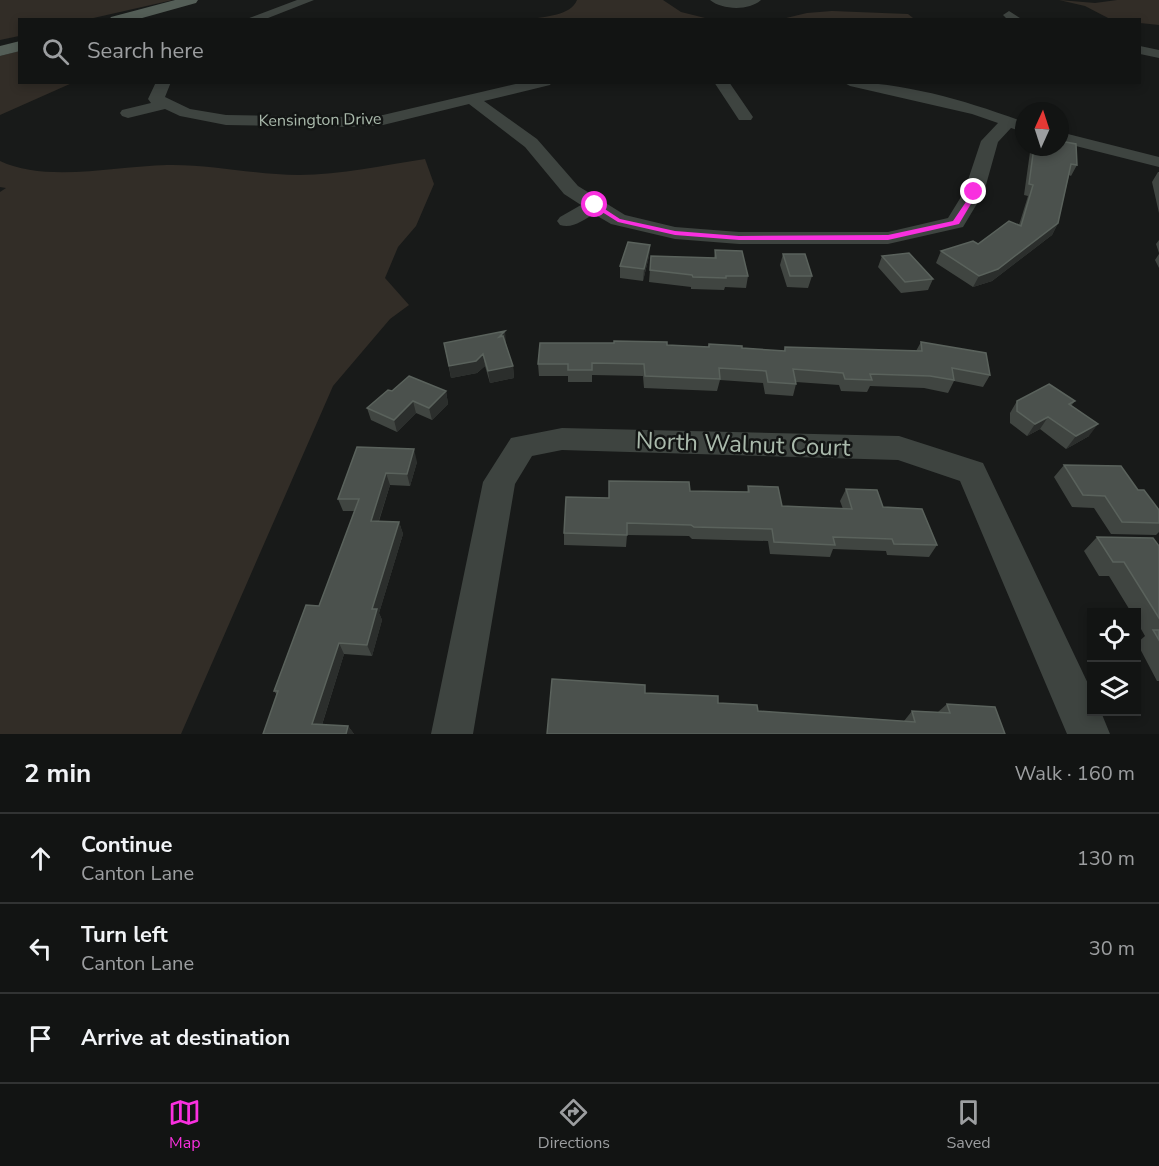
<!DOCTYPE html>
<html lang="en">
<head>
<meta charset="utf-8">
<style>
  body { margin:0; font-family:"Nunito Sans",sans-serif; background:#1f2121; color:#f1f3f6 }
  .controls { position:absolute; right:18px; bottom:18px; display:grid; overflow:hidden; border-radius:0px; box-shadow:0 3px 9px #0003 }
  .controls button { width:54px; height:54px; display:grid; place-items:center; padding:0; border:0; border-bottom:2px solid #313333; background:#121413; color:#f1f3f6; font:30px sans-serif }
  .compass { position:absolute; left:1015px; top:102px; width:54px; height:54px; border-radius:50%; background:#121413; box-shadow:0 3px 9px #0003; rotate:3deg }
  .stop { position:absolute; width:18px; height:18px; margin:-14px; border:4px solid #f930df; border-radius:50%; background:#fff }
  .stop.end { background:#f930df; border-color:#fff; box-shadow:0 2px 6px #0008 }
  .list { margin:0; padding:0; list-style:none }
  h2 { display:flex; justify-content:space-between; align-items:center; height:78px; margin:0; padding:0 24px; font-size:26px }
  h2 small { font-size:20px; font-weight:400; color:#9c9ea0 }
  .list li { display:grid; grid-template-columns:39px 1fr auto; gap:18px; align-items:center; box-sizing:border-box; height:90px; padding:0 24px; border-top:2px solid #313333 }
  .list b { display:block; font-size:22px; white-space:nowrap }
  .list p { margin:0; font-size:20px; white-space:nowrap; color:#9c9ea0 }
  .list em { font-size:20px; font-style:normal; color:#9c9ea0 }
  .icon { flex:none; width:33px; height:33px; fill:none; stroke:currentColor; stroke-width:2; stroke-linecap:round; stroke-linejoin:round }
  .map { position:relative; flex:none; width:1159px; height:734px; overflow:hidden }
  .search { position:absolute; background:#121413; box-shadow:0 3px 9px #0003; left:18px; right:18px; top:18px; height:66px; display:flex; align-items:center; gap:15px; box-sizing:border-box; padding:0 21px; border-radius:0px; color:#9c9ea0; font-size:22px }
  .sheet { height:348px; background:#121413 }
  nav { display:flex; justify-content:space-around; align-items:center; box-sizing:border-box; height:84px; border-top:2px solid #313333; background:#121413; font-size:16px; color:#9c9ea0 }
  nav a { display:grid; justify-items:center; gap:3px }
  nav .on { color:#f930df }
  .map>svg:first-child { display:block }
  .green { fill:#322d27 }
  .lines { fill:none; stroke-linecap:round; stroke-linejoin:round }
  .street { fill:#3e4440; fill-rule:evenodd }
  .primary { fill:#545e57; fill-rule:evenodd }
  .wall { fill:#404541 }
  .shaded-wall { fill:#2b2e2c }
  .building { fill:#4b514d; stroke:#5a625c; stroke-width:1.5 }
  .route { fill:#f930df }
  .labels { text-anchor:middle; stroke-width:5; stroke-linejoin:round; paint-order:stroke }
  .far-street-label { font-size:16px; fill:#aabaac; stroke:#131514 }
  .near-street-label { font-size:24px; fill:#aabaac; stroke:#131514 }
</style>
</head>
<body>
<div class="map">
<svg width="1159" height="734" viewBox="0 0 1159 734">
  <rect width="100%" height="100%" fill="#181a19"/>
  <path class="green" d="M 0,0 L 173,0 L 89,19 L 20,20 L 19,36 L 0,40 Z
    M 577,0 L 663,0 L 681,12 L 709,19 L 528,19 C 543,17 571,16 577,0 Z
    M 1059,0 L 1095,3 L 1117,0 L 1159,0 L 1159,25 L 1140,23 L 1140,20 L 1110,19 L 1085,6 Z
    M 832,11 L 908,14 L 913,18 L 782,19 L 807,13 Z
    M 19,51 L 20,82 L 72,83 L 0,115 L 0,56 Z
    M 425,159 L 434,184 L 416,226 L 398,247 L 385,278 L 409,305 L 390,319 L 333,386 L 181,734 L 0,734 L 0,192 L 6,188 L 0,187 L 0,161 C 46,183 117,166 167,165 C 211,164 254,175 299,175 C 341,175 384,165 425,159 Z"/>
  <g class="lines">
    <path class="street" d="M 297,0 L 314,0 L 263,20 L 244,20 Z
      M 710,0 L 761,0 C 749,11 722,10 710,0 Z
      M 1009,11 L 1023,20 L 1008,20 L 1003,15 Z
      M 1140,46 L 1159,50 L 1159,58 L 1140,54 Z
      M 156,82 L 171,82 L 165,97 L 190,109 L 226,115 L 349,117 L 383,115 L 524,82 L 552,82 L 550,85 L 484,101 L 537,139 L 578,186 L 625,215 L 675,227 L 739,232 L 888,232 L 948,218 L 964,192 L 981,141 L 998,123 L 972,114 L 850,86 L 843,82 C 904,82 967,101 1024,122 L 1024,132 L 1011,128 L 998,142 L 984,192 L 963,227 L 888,244 L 739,244 L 675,239 L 611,224 L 594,214 C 583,220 573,229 560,225 L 557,221 L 560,217 L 581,205 L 564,194 L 525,147 L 469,104 L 383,125 L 349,127 L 226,125 L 180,116 L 165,109 L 128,118 L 122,116 L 120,113 L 122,110 L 151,103 L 148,99 Z
      M 714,82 L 729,82 L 753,117 L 751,120 L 739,120 Z
      M 1060,132 L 1159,157 L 1159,167 L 1060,142 Z
      M 562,428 L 899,436 L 983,463 L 1092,692 L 1092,712 L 1101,712 L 1110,734 L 1067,734 L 960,481 L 898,460 L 562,450 L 532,456 L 515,484 L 473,734 L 431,734 L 483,482 L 511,438 Z"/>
    <path class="primary" d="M 175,0 L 198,0 L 196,3 L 135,20 L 109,20 L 111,17 Z
      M 20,41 L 20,51 L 0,56 L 0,46 Z"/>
  </g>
  <path class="wall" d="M 1032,147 L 1060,147 L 1077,165 L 1071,176 L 1069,175 L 1058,223 L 1052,235 L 992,281 L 973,287 L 936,263 L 941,251 L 978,244 L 1019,225 L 1028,196 L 1024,195 L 1030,152 Z
    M 1158,172 L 1159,172 L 1159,213 L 1152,182 Z
    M 1159,240 L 1159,253 L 1156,244 Z
    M 650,245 L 649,256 L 643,281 L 620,278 L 620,266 Z
    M 715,250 L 748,276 L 746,288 L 725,287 L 724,290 L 691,289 L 691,287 L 649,282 L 651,256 L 714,258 Z
    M 783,254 L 812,276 L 808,288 L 787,287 L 780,265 Z
    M 1159,254 L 1159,268 L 1155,260 Z
    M 882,256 L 933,279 L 928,290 L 901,293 L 878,267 Z
    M 921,342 L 990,375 L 983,387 L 954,381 L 948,393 L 924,388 L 870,386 L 867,392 L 841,391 L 839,385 L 796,382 L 796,384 L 793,396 L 765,394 L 763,383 L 720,380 L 717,391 L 644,388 L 643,376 L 592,375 L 592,382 L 568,382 L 568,376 L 539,376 L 538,364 L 667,345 L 708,347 L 709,344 L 742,348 L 784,351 L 785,347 L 916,351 Z
    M 444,343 L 506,343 L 506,344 L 513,366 L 514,378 L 490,383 L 485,366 L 477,373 L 451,378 Z
    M 392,391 L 446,391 L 448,404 L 432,420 L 416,413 L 397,432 L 371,420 L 367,408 Z
    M 1017,401 L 1075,401 L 1071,406 L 1089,436 L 1066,449 L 1040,429 L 1027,436 L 1010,423 L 1010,413 Z
    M 357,447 L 417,462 L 410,486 L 390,485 L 379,521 L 399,522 L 403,534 L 379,613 L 382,620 L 372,656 L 344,654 L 322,725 L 348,726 L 354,734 L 263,734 L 277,695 L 274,691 L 319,606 L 355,511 L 343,511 L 338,499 Z
    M 1064,465 L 1138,490 L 1159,510 L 1159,532 L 1156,535 L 1111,534 L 1094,508 L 1072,507 L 1054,477 Z
    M 748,486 L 782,506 L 843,509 L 840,501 L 846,489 L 883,507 L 937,545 L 929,557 L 887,555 L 886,551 L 833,549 L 830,557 L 770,554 L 768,541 L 692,539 L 689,536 L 627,535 L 626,547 L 564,545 L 564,533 L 690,491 L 747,492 Z
    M 1097,537 L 1159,546 L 1159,681 L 1157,681 L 1137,643 L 1145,636 L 1137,622 L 1137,612 L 1131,612 L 1109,576 L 1099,576 L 1084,551 Z
    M 645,693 L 718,703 L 758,711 L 904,721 L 912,711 L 938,712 L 947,704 L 1005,734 L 547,734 Z"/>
  <path class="shaded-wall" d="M 1058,223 L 1052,235 L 992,281 L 973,287 L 979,276 Z
    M 650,245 L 649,256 L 643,281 L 644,269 Z
    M 505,331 L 506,343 L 501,349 L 499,337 Z
    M 483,354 L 485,366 L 477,373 L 451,378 L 449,366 Z
    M 513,366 L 514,378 L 490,383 L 488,371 Z
    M 446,391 L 448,404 L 432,420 L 429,408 Z
    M 413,401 L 416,413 L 397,432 L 394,420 Z
    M 1048,417 L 1040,429 L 1027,436 L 1035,424 Z
    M 1098,424 L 1089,436 L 1066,449 L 1076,436 Z
    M 414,449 L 417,462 L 410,486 L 407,474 Z
    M 386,473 L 390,485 L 375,532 L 371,521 Z
    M 399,522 L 403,534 L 379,613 L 382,620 L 372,656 L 367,645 L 372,609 Z
    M 339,643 L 344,654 L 319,734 L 312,724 Z
    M 348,726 L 354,734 L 346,734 Z"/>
  <path class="building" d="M 1060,141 L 1076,144 L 1077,165 L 1071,164 L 1058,223 L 998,269 L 979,276 L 941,251 L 973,241 L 978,244 L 1009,221 L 1021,226 L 1033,185 L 1029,184 L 1034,147 L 1060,147 Z
    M 628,242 L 650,245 L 644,269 L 620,266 Z
    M 715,250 L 742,251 L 748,276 L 726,276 L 726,278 L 693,277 L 692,275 L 650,270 L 651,256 L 716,258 Z
    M 909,253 L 933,279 L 905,282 L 882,256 Z
    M 783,254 L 805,254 L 812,276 L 790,276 Z
    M 505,331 L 499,337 L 503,336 L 513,366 L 488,371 L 483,354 L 476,361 L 449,366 L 444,343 Z
    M 614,341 L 667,342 L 667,345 L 709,347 L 709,344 L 742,346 L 742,348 L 785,351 L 785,347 L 922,351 L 921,342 L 986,353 L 990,375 L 952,368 L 954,380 L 930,376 L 870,374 L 872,380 L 845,379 L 843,373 L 793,369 L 796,384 L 768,382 L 766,371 L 719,368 L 720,379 L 645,376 L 644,364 L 592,363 L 592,370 L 568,370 L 568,364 L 538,364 L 540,343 L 614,343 Z
    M 409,376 L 446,391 L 429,408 L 413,401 L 394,420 L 367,408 L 388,390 L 392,391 Z
    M 1049,384 L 1075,401 L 1069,404 L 1098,424 L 1076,436 L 1048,417 L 1035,424 L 1017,411 L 1017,401 Z
    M 357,447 L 414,449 L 407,474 L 386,473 L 371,521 L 399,522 L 372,609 L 377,609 L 367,645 L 339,643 L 312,724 L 348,726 L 346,734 L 263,734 L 278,691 L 274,691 L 306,605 L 319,606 L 359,499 L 338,499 Z
    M 1064,465 L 1121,466 L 1138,490 L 1144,490 L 1159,510 L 1159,523 L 1122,522 L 1105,496 L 1083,495 Z
    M 609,481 L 689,482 L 690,491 L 749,492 L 748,486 L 778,487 L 782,506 L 852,509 L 846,489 L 877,490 L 883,507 L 922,509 L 937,545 L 894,544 L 892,539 L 833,537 L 835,545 L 774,542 L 772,529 L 694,527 L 691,525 L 627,523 L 627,535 L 564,533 L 566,497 L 609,498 Z
    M 1097,537 L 1153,538 L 1159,546 L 1159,618 L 1124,562 L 1113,562 Z
    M 1153,630 L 1159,630 L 1159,640 Z
    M 552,679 L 645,685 L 645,693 L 718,696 L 718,703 L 757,705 L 758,711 L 915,722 L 912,711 L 950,713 L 947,704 L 995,707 L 1005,734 L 547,734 Z"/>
  <path class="route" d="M 974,190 L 978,192 L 959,224 L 888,240 L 739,240 L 675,235 L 618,222 L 591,205 L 597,204 L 620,219 L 675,231 L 739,236 L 888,235 L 953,221 Z"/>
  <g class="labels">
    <g class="far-street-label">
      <text transform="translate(320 119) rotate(-1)" y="6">Kensington Drive</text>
    </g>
    <g class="near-street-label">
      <text transform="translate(743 444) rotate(2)" y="8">North Walnut Court</text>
    </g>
  </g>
</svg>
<div class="controls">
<button><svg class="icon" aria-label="locate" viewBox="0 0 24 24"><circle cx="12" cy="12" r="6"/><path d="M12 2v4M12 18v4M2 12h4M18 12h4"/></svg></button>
<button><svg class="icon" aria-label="layers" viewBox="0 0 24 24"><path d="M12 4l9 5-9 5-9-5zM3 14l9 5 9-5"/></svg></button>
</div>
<svg class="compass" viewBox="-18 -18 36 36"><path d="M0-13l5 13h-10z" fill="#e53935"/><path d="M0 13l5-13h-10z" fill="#9c9ea0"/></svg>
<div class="stop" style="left:595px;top:205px"></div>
<div class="stop end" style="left:974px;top:192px"></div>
<div class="search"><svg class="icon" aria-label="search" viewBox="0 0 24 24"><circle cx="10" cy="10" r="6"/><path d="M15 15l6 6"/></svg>Search here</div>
</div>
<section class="sheet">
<h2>2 min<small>Walk · 160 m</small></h2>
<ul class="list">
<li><svg class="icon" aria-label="ahead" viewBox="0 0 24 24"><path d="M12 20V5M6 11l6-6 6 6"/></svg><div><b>Continue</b><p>Canton Lane</p></div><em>130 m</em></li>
<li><svg class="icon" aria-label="left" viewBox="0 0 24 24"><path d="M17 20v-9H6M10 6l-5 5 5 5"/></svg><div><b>Turn left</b><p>Canton Lane</p></div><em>30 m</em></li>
<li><svg class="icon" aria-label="arrive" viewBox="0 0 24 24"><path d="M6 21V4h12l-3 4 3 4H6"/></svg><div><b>Arrive at destination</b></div></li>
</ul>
</section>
<nav>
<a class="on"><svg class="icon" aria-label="map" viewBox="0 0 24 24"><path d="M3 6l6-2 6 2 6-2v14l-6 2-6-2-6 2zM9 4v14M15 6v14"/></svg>Map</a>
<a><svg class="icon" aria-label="directions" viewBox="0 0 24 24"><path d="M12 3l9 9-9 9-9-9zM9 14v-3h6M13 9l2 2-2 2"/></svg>Directions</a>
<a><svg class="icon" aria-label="saved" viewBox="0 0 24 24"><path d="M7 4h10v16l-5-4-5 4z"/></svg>Saved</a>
</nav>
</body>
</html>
